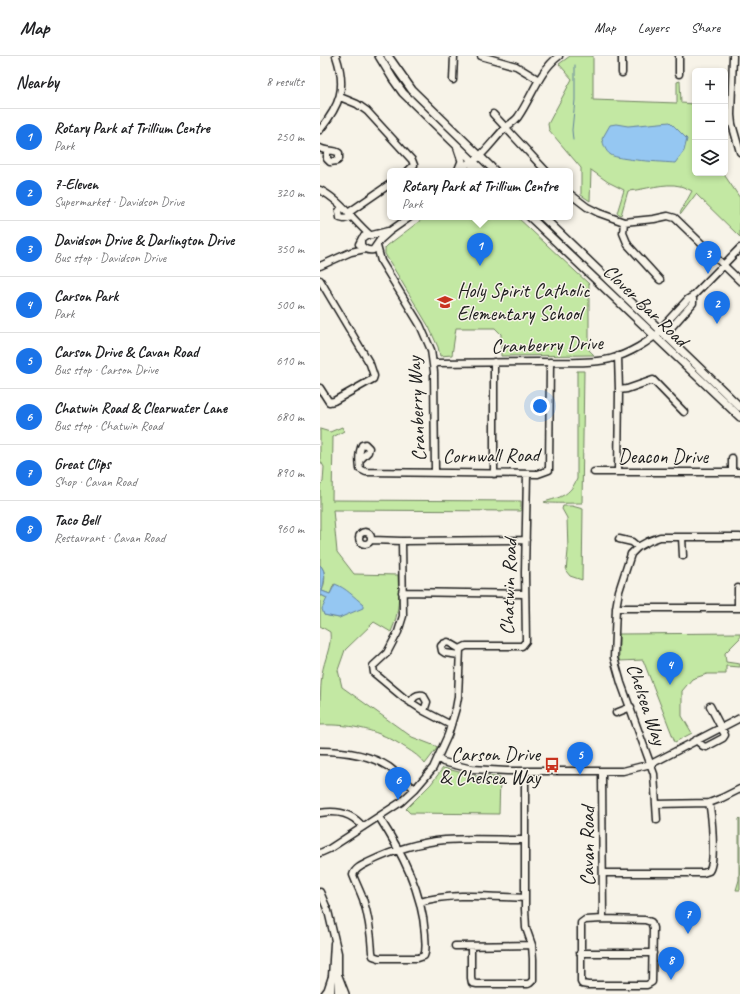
<!DOCTYPE html>
<html lang="en">
<head>
<meta charset="utf-8">
<style>
  body { margin:0; font-family:Caveat,sans-serif; background:#f6f6f6; color:#202124 }
  .controls { position:absolute; right:12px; top:12px; display:grid; overflow:hidden; border-radius:6px; box-shadow:0 2px 6px #0003 }
  .controls button { width:36px; height:36px; display:grid; place-items:center; padding:0; border:0; border-bottom:1px solid #e0e0e0; background:#fff; color:#202124; font:20px sans-serif }
  .you { position:absolute; left:220px; top:350px; width:14px; height:14px; margin:-10px; border:3px solid #fff; border-radius:50%; background:#1a73e8; box-shadow:0 0 0 6px #1a73e833 }
  .badge { display:grid; place-items:center; width:26px; height:26px; border-radius:50%; background:#1a73e8; color:#fff; font-size:13px; font-weight:700 }
  .pin { position:absolute; translate:-50% -33px; filter:drop-shadow(0 1px 2px #0008) }
  .pin::after { content:''; position:absolute; top:21px; width:14px; height:12px; background:inherit; clip-path:polygon(0 0,100% 0,50% 100%) }
  .popup { position:absolute; left:67px; top:112px; width:186px; height:52px; box-sizing:border-box; display:grid; place-content:center; border-radius:6px; background:#fff; filter:drop-shadow(0 1px 3px #0005); font-size:13px; white-space:nowrap; color:#757577 }
  .popup b { font-size:15px; color:#202124 }
  .popup::after { content:''; position:absolute; left:50%; top:100%; margin-left:-8px; border:8px solid transparent; border-top-color:#fff }
  .list { margin:0; padding:0; list-style:none }
  h2 { display:flex; justify-content:space-between; align-items:center; height:52px; margin:0; padding:0 16px; font-size:17px }
  h2 small { font-size:13px; font-weight:400; color:#757577 }
  .list li { display:grid; grid-template-columns:26px 1fr auto; gap:12px; align-items:center; box-sizing:border-box; height:56px; padding:0 16px; border-top:1px solid #e0e0e0 }
  .list b { display:block; font-size:15px; white-space:nowrap }
  .list p { margin:0; font-size:13px; white-space:nowrap; color:#757577 }
  .list em { font-size:13px; font-style:normal; color:#757577 }
  .icon { flex:none; width:22px; height:22px; fill:none; stroke:currentColor; stroke-width:2; stroke-linecap:round; stroke-linejoin:round }
  .map { position:relative; flex:none; width:420px; height:938px; overflow:hidden }
  header { display:flex; align-items:center; gap:24px; box-sizing:border-box; height:56px; padding:0 20px; background:#fff; border-bottom:1px solid #e0e0e0 }
  header strong { font-size:19px }
  nav { display:flex; gap:22px; margin-inline-start:auto; font-size:14px }
  main { display:flex }
  aside { flex:1; background:#fff }
  .map>svg:first-child { display:block }
  .green { fill:#c3e8a3; stroke:#708260 }
  .water { fill:#95c7f2; stroke:#65839c }
  .lines { fill:none; stroke-linecap:round; stroke-linejoin:round }
  .stream { stroke:#65839c; stroke-width:1 }
  .minor-casing { stroke:#1c1c1c; stroke-width:9 }
  .major-casing { stroke:#1c1c1c; stroke-width:10 }
  .minor { stroke:#f7f3e8; stroke-width:6 }
  .major { stroke:#f7f3e8; stroke-width:7 }
  .labels { text-anchor:middle; stroke-width:3; stroke-linejoin:round; paint-order:stroke }
  .poi-label { font-size:20px; fill:#1c1c1c; stroke:#f7f3e8; text-anchor:start }
  .street-label { font-size:20px; fill:#1c1c1c; stroke:#f7f3e8 }
</style>
</head>
<body>
<header>
<strong>Map</strong>
<nav><a>Map</a><a>Layers</a><a>Share</a></nav>
</header>
<main>
<aside>
<h2>Nearby<small>8 results</small></h2>
<ul class="list">
<li><span class="badge">1</span><div><b>Rotary Park at Trillium Centre</b><p>Park</p></div><em>250 m</em></li>
<li><span class="badge">2</span><div><b>7-Eleven</b><p>Supermarket · Davidson Drive</p></div><em>320 m</em></li>
<li><span class="badge">3</span><div><b>Davidson Drive &amp; Darlington Drive</b><p>Bus stop · Davidson Drive</p></div><em>350 m</em></li>
<li><span class="badge">4</span><div><b>Carson Park</b><p>Park</p></div><em>500 m</em></li>
<li><span class="badge">5</span><div><b>Carson Drive &amp; Cavan Road</b><p>Bus stop · Carson Drive</p></div><em>610 m</em></li>
<li><span class="badge">6</span><div><b>Chatwin Road &amp; Clearwater Lane</b><p>Bus stop · Chatwin Road</p></div><em>680 m</em></li>
<li><span class="badge">7</span><div><b>Great Clips</b><p>Shop · Cavan Road</p></div><em>890 m</em></li>
<li><span class="badge">8</span><div><b>Taco Bell</b><p>Restaurant · Cavan Road</p></div><em>960 m</em></li>
</ul>
</aside>
<div class="map">
<svg width="420" height="938" viewBox="0 0 420 938">
  <rect width="100%" height="100%" fill="#f7f3e8"/>
  <filter id="ink" filterUnits="userSpaceOnUse"><feTurbulence type="fractalNoise" baseFrequency=".025" numOctaves="2"/><feDisplacementMap in="SourceGraphic" scale="8" xChannelSelector="R" yChannelSelector="G"/><feConvolveMatrix kernelMatrix="1 2 1 2 8 2 1 2 1" color-interpolation-filters="sRGB"/></filter>
  <g filter="url(#ink)">
    <path class="green" d="M 250,0 L 273,0 L 273,44 L 357,47 L 357,26 L 360,25 L 361,47 L 375,48 L 375,117 L 403,117 L 420,142 L 420,181 L 376,138 L 361,158 L 360,157 L 372,135 C 368,133 364,131 360,130 C 345,126 324,134 308,135 L 301,159 L 297,157 L 304,134 L 288,126 L 271,114 L 270,145 L 261,139 L 261,112 L 229,74 L 228,68 L 252,23 L 239,8 Z
      M 105,161 L 197,161 L 269,228 L 269,294 L 274,299 L 181,300 L 181,278 L 175,272 L 136,272 L 132,299 L 120,300 L 118,291 L 109,271 L 65,198 L 65,192 L 68,189 Z
      M 257,315 L 264,315 L 262,447 C 256,447 227,448 224,446 C 241,441 249,440 257,423 Z
      M 22,371 L 24,375 L 13,381 L 12,444 L 201,445 L 201,455 L 13,454 L 17,496 L 34,518 L 78,519 C 79,542 80,555 71,576 L 54,566 L 25,594 L 18,614 L 22,631 L 92,681 L 118,691 L 105,708 C 100,701 94,697 86,692 C 59,674 33,668 0,669 C 0,652 0,635 2,618 C 4,604 12,590 10,576 L 0,570 L 0,540 L 1,539 L 7,542 L 4,559 L 19,562 L 43,548 L 14,528 L 10,538 L 2,535 C 5,526 7,516 0,509 L 0,429 L 3,426 L 4,411 L 0,404 L 0,373 L 10,376 Z
      M 243,450 L 252,450 L 263,453 L 262,524 L 250,520 L 246,515 L 248,495 L 247,462 L 242,453 Z
      M 420,577 L 420,582 L 405,597 L 406,606 L 420,608 L 420,611 L 406,610 L 406,618 L 387,618 L 372,623 L 362,635 L 362,660 L 372,677 L 355,686 L 323,604 L 299,605 L 299,578 Z
      M 123,712 L 155,720 L 180,721 L 179,758 L 90,757 L 86,753 L 111,728 Z
      M 420,762 L 420,834 L 416,834 L 419,824 L 419,763 Z"/>
    <path class="water" d="M 350,66 L 367,83 L 364,95 L 355,107 C 343,106 299,104 291,99 C 285,95 284,89 282,83 L 290,69 L 296,68 L 308,70 Z
      M 0,509 C 7,516 4,526 2,535 L 10,538 L 15,528 C 26,532 34,541 43,548 L 43,552 L 19,562 L 4,559 L 2,553 L 7,542 L 1,539 L 0,540 Z"/>
    <g class="lines">
      <path class="stream" d="M 253,84 L 252,74 L 255,44 L 255,9"/>
      <defs>
        <path id="minor" d="M 161,0 L 196,10 L 219,24
          M 413,0 L 411,59 L 412,68 L 420,96
          M 302,17 L 302,0
          M 359,18 L 359,0
          M 133,24 L 134,0
          M 20,41 L 37,48 L 47,55 L 92,104 L 94,109 L 88,115
          M 173,58 L 226,115
          M 0,74 C 20,49 27,32 16,0
          M 0,92 C 6,96 14,93 19,97 L 19,103 L 17,105 L 10,106 L 7,103 L 7,95
          M 140,115 L 148,107 L 152,107 C 165,97 174,83 186,71 C 190,68 195,65 198,61 C 212,41 219,15 239,0
          M 148,115 L 153,111 L 152,107
          M 0,134 C 20,144 33,164 50,179
          M 250,138 L 267,151 L 279,157 L 304,166 L 334,163 L 348,160 L 355,162 L 420,225
          M 22,151 L 19,155 L 20,162 L 24,163 L 32,161
          M 28,157 L 70,128
          M 304,166 L 303,177 L 308,189 L 340,224
          M 41,185 L 41,189 C 44,193 48,195 53,194 L 60,184 L 70,175 L 90,161
          M 39,188 L 42,182 L 46,179 L 52,179 L 68,175
          M 57,190 L 61,205 L 100,269 L 111,294 L 114,316 L 115,416
          M 0,210 L 31,196 L 45,193
          M 0,224 L 50,308 L 54,320 L 53,323 L 14,345 L 9,346 L 0,332
          M 343,273 L 349,274 L 373,247 L 373,240
          M 298,300 L 299,334 L 298,416
          M 114,307 C 149,307 185,306 220,306 C 243,306 268,308 290,303 C 309,298 329,286 343,273 L 343,270 L 368,243 L 373,240 L 420,192
          M 299,334 L 307,333 L 333,324 L 364,356
          M 412,402 L 412,416
          M 41,403 L 48,396 L 49,392 L 45,388 L 42,389 C 39,395 39,406 40,413 L 46,416 L 218,418 L 229,414 L 230,306
          M 274,416 L 420,416
          M 174,418 L 174,306
          M39 482a6 6 0 1 1 12 0a6 6 0 1 1-12 0Z
          M 362,481 L 363,500
          M 299,483 L 312,486 L 318,491
          M 51,484 L 82,485
          M 418,532 L 418,552
          M 82,536 L 205,538
          M 296,552 L 420,552
          M 139,599 L 125,597 L 122,595 L 121,590 L 123,588 L 128,586 L 140,593
          M 91,647 C 93,641 97,638 103,639 L 107,646 L 104,655
          M 296,657 L 311,651
          M 131,669 L 104,655 L 84,642 L 54,617 L 53,610 L 67,597 L 78,576 L 83,560 L 82,485 L 206,484
          M 376,684 L 383,690 L 386,691 L 403,682 L 405,679 L 390,650
          M 0,695 C 23,695 49,698 69,711 C 78,718 86,726 95,733
          M 118,702 L 123,706 L 152,713 L 187,715 L 303,715 L 331,708 L 420,662
          M 282,716 L 283,863
          M 336,748 L 389,747 L 402,742 L 420,733
          M 0,757 C 18,754 32,757 43,771
          M 59,761 C 82,797 102,835 105,878 C 105,885 107,893 104,900 L 98,902 L 59,902 L 53,900 L 52,896 C 51,878 49,861 43,843 C 40,835 36,827 33,819 C 35,812 43,809 49,806 C 72,795 100,786 125,784 C 152,782 179,784 205,784
          M 337,764 L 334,718 L 301,627 L 294,602 L 296,552 L 299,535 L 311,498 L 318,491 L 329,485 L 340,481 L 420,481
          M 0,797 L 9,793 L 81,746 L 95,733 L 113,712 L 128,679 L 136,652 L 138,641 L 140,593 L 146,590 L 202,590 L 206,585 L 205,517 L 207,418
          M 283,817 L 383,817 L 389,815 C 396,806 392,759 389,747
          M 0,836 L 8,855 L 18,897 L 18,938
          M 100,846 C 132,836 172,841 205,842
          M 283,863 L 325,864 L 331,866 L 333,872 L 332,926 L 327,929 L 268,929 L 262,928 L 261,926 L 261,867 L 265,864 Z
          M 135,890 L 212,889
          M 151,890 L 151,922 L 152,927 L 157,928 L 208,928 L 210,927 L 213,924 L 213,903 L 212,889 L 206,872 L 205,853 L 205,715
          M 260,897 L 333,897
          M 11,938 L 14,887"/>
        <path id="major" d="M 59,0 L 73,23 L 83,37 L 163,115
          M 68,0 L 92,34 L 175,115
          M 138,93 L 142,105 L 138,115
          M 210,161 L 420,361
          M 223,161 L 420,351
          M 18,920 L 25,938
          M 5,938 L 8,934 L 12,922"/>
      </defs>
      <use href="#minor" class="minor-casing"/>
      <use href="#major" class="major-casing"/>
      <use href="#minor" class="minor"/>
      <use href="#major" class="major"/>
    </g>
  </g>
  <defs>
    <symbol id="school-bare" viewBox="-9 -9 18 18"><path d="M0-5L7-2L0 1L-7-2ZM-4 1L0 2.5L4 1V4Q0 6-4 4Z" fill="#c8321e" stroke="#f7f3e8" stroke-width="2.5" paint-order="stroke"/></symbol>
    <symbol id="bus-bare" viewBox="-9 -9 18 18"><path d="M-5-6H5V4H4V6H2V4H-2V6H-4V4H-5ZM-3.5-4V0h7V-4ZM-3.5 1.2v1.5H-2V1.2ZM2 1.2v1.5H3.5V1.2Z" fill="#c8321e" stroke="#f7f3e8" stroke-width="2.5" paint-order="stroke"/></symbol>
  </defs>
  <g fill-rule="evenodd">
    <use href="#school-bare" x="114" y="235" width="22" height="22"/>
    <use href="#bus-bare" x="221" y="698" width="22" height="22"/>
  </g>
  <g class="labels">
    <g class="poi-label">
      <text x="137" y="241">Holy Spirit Catholic<tspan x="137" dy="23">Elementary School</tspan></text>
      <text x="220" y="705" text-anchor="end">Carson Drive<tspan x="220" dy="23">&amp; Chelsea Way</tspan></text>
    </g>
    <g class="street-label">
      <text transform="translate(326 249) rotate(44)" y="7">Clover Bar Road</text>
      <text transform="translate(227 288) rotate(-2)" y="7">Cranberry Drive</text>
      <text transform="translate(96 353) rotate(-93)" y="7">Cranberry Way</text>
      <text transform="translate(171 399) rotate(-1)" y="7">Cornwall Road</text>
      <text x="343" y="407">Deacon Drive</text>
      <text transform="translate(188 531) rotate(-88)" y="7">Chatwin Road</text>
      <text transform="translate(327 648) rotate(71)" y="7">Chelsea Way</text>
      <text transform="translate(267 790) rotate(-90)" y="7">Cavan Road</text>
    </g>
  </g>
</svg>
<div class="controls">
<button>+</button>
<button>−</button>
<button><svg class="icon" aria-label="layers" viewBox="0 0 24 24"><path d="M12 4l9 5-9 5-9-5zM3 14l9 5 9-5"/></svg></button>
</div>
<div class="you"></div>
<div class="pin badge" style="left:160px;top:210px">1</div>
<div class="popup"><b>Rotary Park at Trillium Centre</b>Park</div>
<div class="pin badge" style="left:397px;top:268px">2</div>
<div class="pin badge" style="left:388px;top:218px">3</div>
<div class="pin badge" style="left:350px;top:629px">4</div>
<div class="pin badge" style="left:260px;top:719px">5</div>
<div class="pin badge" style="left:78px;top:744px">6</div>
<div class="pin badge" style="left:368px;top:878px">7</div>
<div class="pin badge" style="left:351px;top:924px">8</div>
</div>
</main>
</body>
</html>
